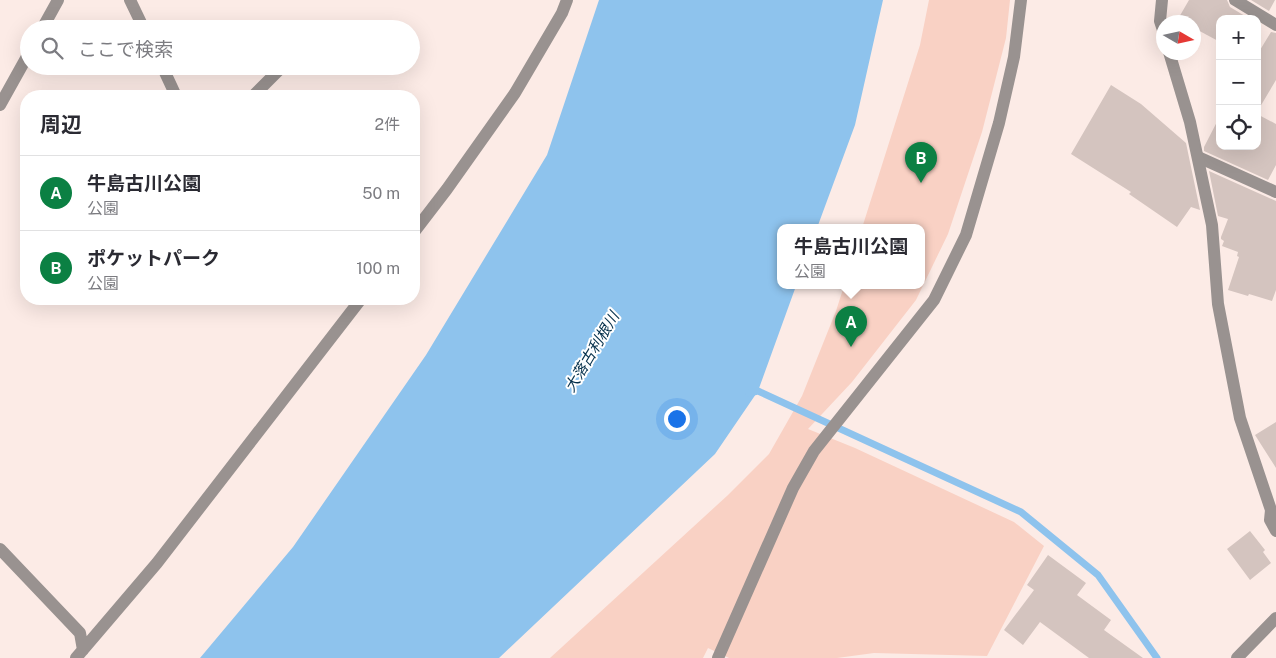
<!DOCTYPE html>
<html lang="ja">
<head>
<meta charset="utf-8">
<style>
  body { margin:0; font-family:"Public Sans","Noto Sans JP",sans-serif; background:#f2f2f3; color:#2b2b33 }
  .controls { position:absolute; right:15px; top:15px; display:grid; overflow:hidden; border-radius:10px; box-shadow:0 5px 20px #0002 }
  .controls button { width:45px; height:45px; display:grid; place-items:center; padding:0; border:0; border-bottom:1px solid #e1e1e2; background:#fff; color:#2b2b33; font:25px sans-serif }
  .compass { position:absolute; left:1156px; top:15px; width:45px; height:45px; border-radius:50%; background:#fff; box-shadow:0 5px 20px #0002; rotate:99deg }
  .you { position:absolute; left:676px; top:418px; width:18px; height:18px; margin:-12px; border:4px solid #fff; border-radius:50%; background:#1a73e8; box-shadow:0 0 0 8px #1a73e833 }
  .badge { display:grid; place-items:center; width:32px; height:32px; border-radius:50%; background:#0b8043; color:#fff; font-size:16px; font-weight:700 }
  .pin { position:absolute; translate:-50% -41px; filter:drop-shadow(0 1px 2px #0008) }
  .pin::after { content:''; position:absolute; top:26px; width:18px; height:15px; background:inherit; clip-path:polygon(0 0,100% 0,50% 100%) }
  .popup { position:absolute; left:777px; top:224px; width:148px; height:65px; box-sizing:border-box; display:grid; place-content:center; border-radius:10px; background:#fff; filter:drop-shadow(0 1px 4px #0005); font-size:16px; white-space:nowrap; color:#7c7c81 }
  .popup b { font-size:19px; color:#2b2b33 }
  .popup::after { content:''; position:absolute; left:50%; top:100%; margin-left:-10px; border:10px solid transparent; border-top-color:#fff }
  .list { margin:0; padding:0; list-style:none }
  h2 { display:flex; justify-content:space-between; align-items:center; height:65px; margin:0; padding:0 20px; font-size:21px }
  h2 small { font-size:16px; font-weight:400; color:#7c7c81 }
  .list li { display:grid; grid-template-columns:32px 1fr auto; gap:15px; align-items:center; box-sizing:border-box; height:75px; padding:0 20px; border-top:1px solid #e1e1e2 }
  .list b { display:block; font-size:19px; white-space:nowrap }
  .list p { margin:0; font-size:16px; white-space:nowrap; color:#7c7c81 }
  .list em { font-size:16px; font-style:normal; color:#7c7c81 }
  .icon { flex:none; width:28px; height:28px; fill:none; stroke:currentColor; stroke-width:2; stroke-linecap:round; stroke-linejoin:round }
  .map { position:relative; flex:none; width:1276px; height:658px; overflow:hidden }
  .search { position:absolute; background:#fff; box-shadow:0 5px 20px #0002; left:20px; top:20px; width:400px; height:55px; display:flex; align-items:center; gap:12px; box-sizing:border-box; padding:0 18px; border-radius:28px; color:#7c7c81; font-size:19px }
  .panel { position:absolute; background:#fff; box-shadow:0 5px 20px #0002; left:20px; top:90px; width:400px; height:215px; border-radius:20px }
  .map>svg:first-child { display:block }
  .green { fill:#f9d1c4 }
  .water { fill:#8ec3ed }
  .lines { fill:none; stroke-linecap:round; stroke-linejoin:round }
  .stream { stroke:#8ec3ed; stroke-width:7 }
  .building { fill:#d4c4bf }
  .lane { stroke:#999290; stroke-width:12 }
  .street { stroke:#999290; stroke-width:12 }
  .labels { text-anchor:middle; stroke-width:4; stroke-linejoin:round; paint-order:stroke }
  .water-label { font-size:15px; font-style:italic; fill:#05304b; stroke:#fff }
</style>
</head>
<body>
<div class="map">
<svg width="1276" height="658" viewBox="0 0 1276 658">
  <rect width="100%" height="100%" fill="#fcebe6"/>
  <path class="green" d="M 929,0 L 1010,0 L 1006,38 L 982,132 L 948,234 L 916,300 L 852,382 L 808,429 L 855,448 L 1014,522 L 1044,546 L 987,656 L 874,653 L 837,658 L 729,658 L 708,648 L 703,658 L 550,658 L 728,495 L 769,454 L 802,396 L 836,311 L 844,286 L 921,286 L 921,228 L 862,228 L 920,45 Z"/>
  <path class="water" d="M 599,0 L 883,0 L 855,125 L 817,228 L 781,228 L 781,286 L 796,286 L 758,391 L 715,454 L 499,658 L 200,658 L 293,547 L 426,355 L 547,155 Z"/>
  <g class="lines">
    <path class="stream" d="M 749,393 L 758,391 L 1021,512 L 1098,575 L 1157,658"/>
  </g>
  <path class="building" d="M 1189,0 L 1227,0 L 1230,7 L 1250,19 L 1220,19 L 1220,42 L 1194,28 L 1194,22 L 1184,22 L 1178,19 Z
    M 1251,0 L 1275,0 L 1269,11 Z
    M 1271,32 L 1276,33 L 1276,80 L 1257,112 L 1257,55 Z
    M 1111,85 L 1141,104 L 1186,143 L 1200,210 L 1191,207 L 1177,227 L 1129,194 L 1131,192 L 1071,154 Z
    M 1257,114 L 1276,124 L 1276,165 L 1268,180 L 1204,151 L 1204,147 L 1220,116 L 1220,146 L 1257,146 Z
    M 1209,171 L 1276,201 L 1276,290 L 1272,301 L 1249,294 L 1248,296 L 1228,290 L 1239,257 L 1237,256 L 1238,252 L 1222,246 L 1224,241 L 1221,239 L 1221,237 L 1228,219 L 1218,216 Z
    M 1276,422 L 1276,468 L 1255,435 Z
    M 1250,531 L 1265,550 L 1263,552 L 1271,563 L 1250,580 L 1227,549 Z
    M 1048,555 L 1086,583 L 1077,595 L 1111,620 L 1104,630 L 1143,658 L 1089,658 L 1040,622 L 1023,645 L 1004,630 L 1034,590 L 1027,585 Z"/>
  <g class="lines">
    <path class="lane" d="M 1235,0 L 1276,25
      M 1198,157 L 1276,192"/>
    <path class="street" d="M 130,0 L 144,29
      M 1162,0 L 1160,21 L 1164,33
      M 42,29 L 58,0
      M 1169,52 L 1190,122 L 1212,225 L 1218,304 L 1240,418 L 1271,510 L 1270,520 L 1276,531
      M 162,66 L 176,96
      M 253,96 L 283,66
      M 0,105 L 29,53
      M 414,232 L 447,189 L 515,93 L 562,13 L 567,0
      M 0,549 L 80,633 L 83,650
      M 76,658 L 157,563 L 361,299
      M 718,658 L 793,488 L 814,451 L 934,300 L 966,235 L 999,123 L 1014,57 L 1021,0
      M 1237,658 L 1276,618"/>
  </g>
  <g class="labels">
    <g class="water-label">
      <text transform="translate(592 352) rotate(-59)" y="5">大落古利根川</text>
    </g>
  </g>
</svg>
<div class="controls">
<button>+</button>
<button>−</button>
<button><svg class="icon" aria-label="locate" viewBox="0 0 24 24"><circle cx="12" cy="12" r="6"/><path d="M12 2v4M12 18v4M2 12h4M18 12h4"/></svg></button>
</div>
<svg class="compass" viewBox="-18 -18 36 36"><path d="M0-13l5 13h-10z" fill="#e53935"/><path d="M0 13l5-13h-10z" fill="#7c7c81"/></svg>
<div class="you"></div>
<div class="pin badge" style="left:851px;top:347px">A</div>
<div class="popup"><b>牛島古川公園</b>公園</div>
<div class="pin badge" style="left:921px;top:183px">B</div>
<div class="search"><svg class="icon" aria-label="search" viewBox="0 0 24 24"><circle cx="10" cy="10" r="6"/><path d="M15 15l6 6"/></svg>ここで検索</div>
<section class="panel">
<h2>周辺<small>2件</small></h2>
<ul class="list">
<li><span class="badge">A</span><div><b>牛島古川公園</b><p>公園</p></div><em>50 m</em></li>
<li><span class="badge">B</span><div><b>ポケットパーク</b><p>公園</p></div><em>100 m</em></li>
</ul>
</section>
</div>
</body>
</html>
